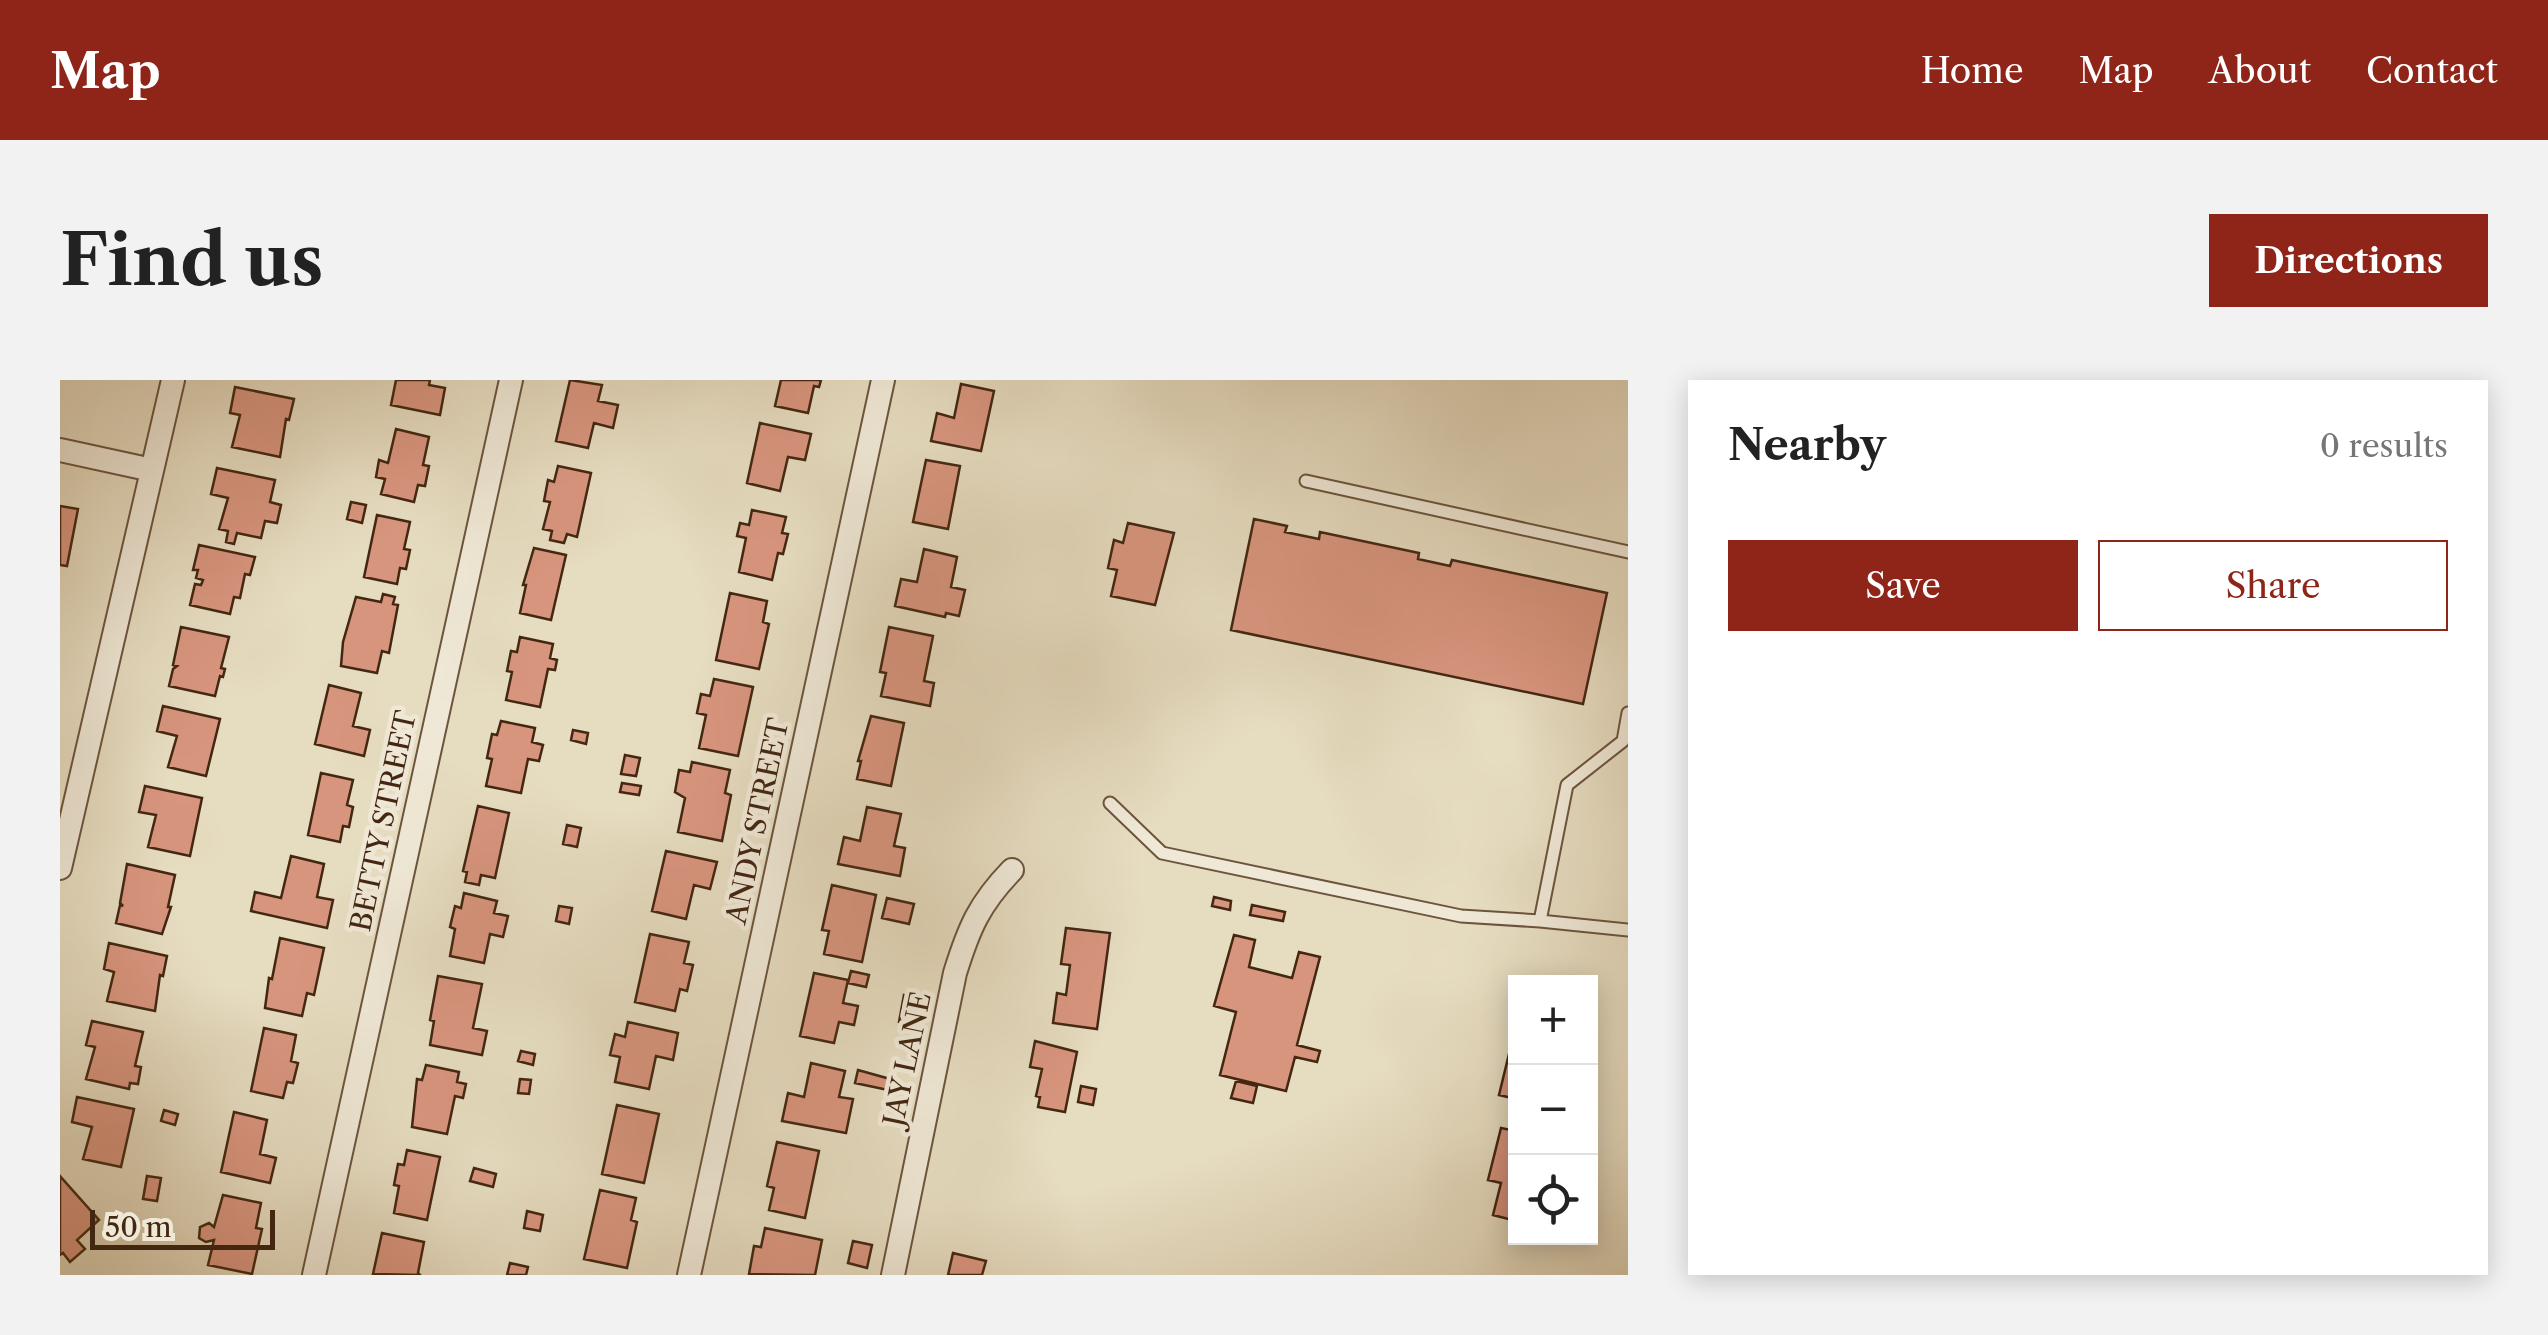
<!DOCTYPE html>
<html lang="en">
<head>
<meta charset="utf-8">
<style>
  body { margin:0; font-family:"Libre Caslon Text",serif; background:#f2f2f2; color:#222 }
  .controls { position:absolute; right:30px; bottom:30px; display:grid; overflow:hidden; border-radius:0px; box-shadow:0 5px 25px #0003 }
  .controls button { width:90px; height:90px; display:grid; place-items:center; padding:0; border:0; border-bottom:2px solid #e0e0e0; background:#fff; color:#222; font:50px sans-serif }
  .scale { position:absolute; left:30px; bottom:25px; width:185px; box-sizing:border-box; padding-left:10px; border:5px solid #432711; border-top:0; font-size:28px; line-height:35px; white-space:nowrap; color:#432711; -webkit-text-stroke:8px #efe8d6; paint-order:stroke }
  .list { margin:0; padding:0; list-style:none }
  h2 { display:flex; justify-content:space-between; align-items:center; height:130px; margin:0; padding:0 40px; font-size:42px }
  h2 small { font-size:32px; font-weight:400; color:#767676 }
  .actions { display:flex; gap:20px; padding:30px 40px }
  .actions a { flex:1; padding:22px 0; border:2px solid #8f2418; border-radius:0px; text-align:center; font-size:35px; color:#8f2418 }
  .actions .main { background:#8f2418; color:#fff }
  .icon { flex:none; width:55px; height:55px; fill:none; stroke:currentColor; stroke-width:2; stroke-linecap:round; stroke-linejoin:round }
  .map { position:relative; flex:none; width:1568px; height:895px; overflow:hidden; border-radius:0px }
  header { display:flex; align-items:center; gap:60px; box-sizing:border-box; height:140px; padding:0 50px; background:#8f2418; color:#fff }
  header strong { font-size:48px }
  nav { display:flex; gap:55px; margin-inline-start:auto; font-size:35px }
  .intro { display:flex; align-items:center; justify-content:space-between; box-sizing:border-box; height:240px; padding:0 60px }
  h1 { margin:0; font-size:70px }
  .button { padding:25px 45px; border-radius:0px; background:#8f2418; color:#fff; font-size:35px; font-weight:700 }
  main { display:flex; gap:60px; padding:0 60px }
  aside { flex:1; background:#fff; border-radius:0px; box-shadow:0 5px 25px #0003 }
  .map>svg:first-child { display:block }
  .building { fill:#d8957e; stroke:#432711; stroke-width:2.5 }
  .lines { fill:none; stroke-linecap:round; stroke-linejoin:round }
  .service-casing { stroke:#6c543d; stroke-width:15 }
  .minor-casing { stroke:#6c543d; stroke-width:26 }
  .service { stroke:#efe8d6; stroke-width:11 }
  .minor { stroke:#efe8d6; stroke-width:22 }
  .labels { text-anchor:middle; stroke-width:9; stroke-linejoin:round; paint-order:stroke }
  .street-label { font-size:28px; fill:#432711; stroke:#efe8d6 }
</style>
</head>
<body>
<header>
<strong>Map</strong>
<nav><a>Home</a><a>Map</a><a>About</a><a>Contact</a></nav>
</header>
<div class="intro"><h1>Find us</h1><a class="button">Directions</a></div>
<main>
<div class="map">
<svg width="1568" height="895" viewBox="0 0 1568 895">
  <rect width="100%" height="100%" fill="#e6dcc0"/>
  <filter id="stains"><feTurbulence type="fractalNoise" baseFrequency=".002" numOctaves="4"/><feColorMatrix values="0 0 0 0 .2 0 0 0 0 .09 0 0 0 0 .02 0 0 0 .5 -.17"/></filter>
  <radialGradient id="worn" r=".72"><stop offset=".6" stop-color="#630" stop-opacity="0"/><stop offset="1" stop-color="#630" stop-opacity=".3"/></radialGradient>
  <path class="building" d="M 336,0 L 370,0 L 369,5 L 385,8 L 380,35 L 331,25 Z
    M 510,0 L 542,5 L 538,21 L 558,25 L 553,48 L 534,43 L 528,68 L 496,61 Z
    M 721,0 L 761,0 L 759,7 L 754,6 L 748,33 L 715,26 Z
    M 901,4 L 934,11 L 921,71 L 871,61 L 877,33 L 894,38 Z
    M 175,7 L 234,19 L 229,40 L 226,39 L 220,77 L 172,67 L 180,35 L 170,33 Z
    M 700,43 L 751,54 L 745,80 L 728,77 L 720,111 L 687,103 Z
    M 336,49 L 369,57 L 363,85 L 369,86 L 365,106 L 358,105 L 354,122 L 321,114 L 325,99 L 316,97 L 319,80 L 328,83 Z
    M 866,80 L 900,86 L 888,149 L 853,142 Z
    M 498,86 L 531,93 L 517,157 L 507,154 L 504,163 L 490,160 L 492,151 L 483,149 L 490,122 L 484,121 L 488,100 L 494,102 Z
    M 157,88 L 215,100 L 210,122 L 221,125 L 217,143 L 205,141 L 201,158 L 177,153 L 174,164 L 166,162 L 168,151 L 159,149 L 168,118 L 151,114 Z
    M 291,122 L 306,125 L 302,143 L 287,139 Z
    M 0,126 L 18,129 L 7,186 L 0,185 Z
    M 692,130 L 726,137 L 722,153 L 728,154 L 723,174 L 718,173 L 712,200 L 679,192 L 686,158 L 677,156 L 680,143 L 689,145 Z
    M 317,135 L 350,142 L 344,169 L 350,170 L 346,189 L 340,188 L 337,204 L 304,197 Z
    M 1194,139 L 1227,146 L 1225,152 L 1259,159 L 1260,152 L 1359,173 L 1358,179 L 1390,186 L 1392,180 L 1547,213 L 1523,324 L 1171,250 Z
    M 1068,143 L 1114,153 L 1095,225 L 1051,216 L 1057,190 L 1048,188 L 1054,160 L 1063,163 Z
    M 139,165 L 195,177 L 190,195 L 185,194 L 180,218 L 174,217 L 170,234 L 130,225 L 135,204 L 141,205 L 143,200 L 136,198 L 138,190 L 133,190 Z
    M 474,168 L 506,175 L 491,240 L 460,233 L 466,205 L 463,205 Z
    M 864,169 L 897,177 L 891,207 L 905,210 L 899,236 L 886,233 L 885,237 L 835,226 L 841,199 L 857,202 Z
    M 670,213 L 707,221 L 703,242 L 709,244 L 699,289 L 656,280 Z
    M 323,214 L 335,217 L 333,224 L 338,225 L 329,273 L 322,271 L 317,293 L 281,286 L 283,262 L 296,217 L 321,222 Z
    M 121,247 L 169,257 L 161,288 L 165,289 L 163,297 L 160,296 L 155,316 L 109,306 L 113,289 L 117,286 L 113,285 Z
    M 829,247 L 873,256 L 864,301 L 874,303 L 870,326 L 821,316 L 826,293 L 820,292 Z
    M 460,257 L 493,264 L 490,278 L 497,280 L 495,290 L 488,289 L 480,327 L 446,320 L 452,292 L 447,291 L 451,271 L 457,272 Z
    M 654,299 L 693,307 L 678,376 L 639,368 L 646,335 L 637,333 L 641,314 L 650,316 Z
    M 269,305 L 301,313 L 293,346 L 310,350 L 304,376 L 255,364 Z
    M 103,326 L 160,339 L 146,396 L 108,387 L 117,356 L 97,351 Z
    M 811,336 L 844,343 L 831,406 L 797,399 L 801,381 L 798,381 Z
    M 441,341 L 475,348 L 472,362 L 483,365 L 479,381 L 468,379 L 461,413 L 426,406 L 432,379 L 427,378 L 432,354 L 437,355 Z
    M 513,350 L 528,353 L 526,364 L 511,360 Z
    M 565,375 L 580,378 L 576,396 L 561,394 Z
    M 632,382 L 670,390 L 665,413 L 671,415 L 662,461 L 618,452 L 625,418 L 615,412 L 619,390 L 630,392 Z
    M 261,393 L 293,400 L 287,425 L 293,427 L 289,447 L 283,446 L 280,462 L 248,455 Z
    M 562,403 L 581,406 L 579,415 L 560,412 Z
    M 85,406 L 142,418 L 130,476 L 88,467 L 96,435 L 79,432 Z
    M 418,426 L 449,433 L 435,498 L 421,495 L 419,505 L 405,502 L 407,492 L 403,491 Z
    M 807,427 L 841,434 L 834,466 L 845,468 L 840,496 L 778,484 L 784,457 L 800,461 Z
    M 507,445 L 521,448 L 517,467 L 503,464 Z
    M 606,471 L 657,482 L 650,509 L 634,505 L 626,539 L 592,531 Z
    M 231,476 L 264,484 L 257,517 L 273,520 L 267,548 L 191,531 L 195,512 L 221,518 Z
    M 67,484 L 115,495 L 108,527 L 111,527 L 102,554 L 56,543 L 60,525 L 63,526 L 60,523 Z
    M 772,505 L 816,515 L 802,582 L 764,574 L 769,551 L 762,550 Z
    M 404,513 L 437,521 L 434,533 L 448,536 L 443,557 L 430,554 L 424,583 L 390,576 L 395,549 L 390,547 L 395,526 L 401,528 Z
    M 1154,517 L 1171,521 L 1170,530 L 1152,526 Z
    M 827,518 L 854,524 L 849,544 L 822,538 Z
    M 1192,525 L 1225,532 L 1223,541 L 1190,535 Z
    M 499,526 L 512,528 L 509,544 L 496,541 Z
    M 1006,548 L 1050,553 L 1037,649 L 993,643 L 997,613 L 1006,615 L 1010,585 L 1001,584 Z
    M 590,554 L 629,562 L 624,583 L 633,585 L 627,611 L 620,609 L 615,631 L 575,622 Z
    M 1174,555 L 1195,560 L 1189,587 L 1232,598 L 1239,572 L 1260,577 L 1237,665 L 1260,671 L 1257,682 L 1235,677 L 1226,711 L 1160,695 L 1176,632 L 1154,626 Z
    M 220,558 L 264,568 L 254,615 L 247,613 L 242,636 L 205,628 L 209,598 L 212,599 Z
    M 49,563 L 107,576 L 103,596 L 100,595 L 95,631 L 47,621 L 54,592 L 44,589 Z
    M 791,591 L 809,595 L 806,607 L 788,603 Z
    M 754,593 L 788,600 L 783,623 L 798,626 L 794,645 L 779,642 L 774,663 L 740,656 Z
    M 378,596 L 422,604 L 413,648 L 427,651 L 422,675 L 370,665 L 374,641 L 370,640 Z
    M 844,615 L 858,617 L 852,645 L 839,642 Z
    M 32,641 L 83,652 L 75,686 L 81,687 L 78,704 L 70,703 L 69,709 L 26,699 L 35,667 L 26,665 Z
    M 568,642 L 618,653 L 613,680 L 596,676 L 589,709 L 555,702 L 560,677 L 550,675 L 555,654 L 565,657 Z
    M 1456,645 L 1456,719 L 1439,715 Z
    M 204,648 L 236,655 L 231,681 L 238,683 L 233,703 L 227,702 L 223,718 L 191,711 Z
    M 975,661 L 1017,672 L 1005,732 L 978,727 L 980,717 L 976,716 L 982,689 L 970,687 Z
    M 461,671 L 475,674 L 473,685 L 458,681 Z
    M 751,683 L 785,691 L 779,717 L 793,719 L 786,753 L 722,741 L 728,713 L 744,717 Z
    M 366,685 L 399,692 L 397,702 L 406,704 L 403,718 L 395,716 L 387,754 L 352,747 L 357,699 L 362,700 Z
    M 798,690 L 830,699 L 828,710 L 795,703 Z
    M 460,699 L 471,700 L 469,714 L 458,713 Z
    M 1176,701 L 1197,706 L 1193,723 L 1171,718 Z
    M 1021,706 L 1036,709 L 1033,725 L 1018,722 Z
    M 17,717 L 74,729 L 61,787 L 23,779 L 32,747 L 12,742 Z
    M 557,725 L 599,734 L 584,803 L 542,794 Z
    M 104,730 L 118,734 L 115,745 L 101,741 Z
    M 174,732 L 207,740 L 200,774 L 216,778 L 210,803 L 161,792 Z
    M 1441,748 L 1456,751 L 1456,841 L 1433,835 L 1441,803 L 1428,800 Z
    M 717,762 L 759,771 L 745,838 L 709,830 L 714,808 L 707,806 Z
    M 347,770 L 380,777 L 367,840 L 334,833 L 339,806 L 334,805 L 338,784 L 344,785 Z
    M 414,788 L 436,794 L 433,807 L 410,801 Z
    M 0,796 L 39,840 L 17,860 L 25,869 L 10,882 L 3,873 L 0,875 Z
    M 87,796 L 101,798 L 97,821 L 83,819 Z
    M 540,810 L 576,818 L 571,840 L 577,842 L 567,888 L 524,879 Z
    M 163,815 L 201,823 L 196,848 L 202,849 L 192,894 L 148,885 L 154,860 L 146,862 L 139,858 L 140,847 L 149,843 L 154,847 Z
    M 467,831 L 483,835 L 480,851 L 464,848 Z
    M 705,848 L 762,860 L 755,895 L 689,894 L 694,866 L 701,867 Z
    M 322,853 L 364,862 L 358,893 L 360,895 L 313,894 Z
    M 793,861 L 812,865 L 807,888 L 788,883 Z
    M 893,873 L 926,881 L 922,895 L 888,895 Z
    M 450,883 L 468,887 L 466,895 L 447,895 Z"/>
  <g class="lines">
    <defs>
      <path id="service" d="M 1246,101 L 1568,172
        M 1568,333 L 1563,361 L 1507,405 L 1480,541 L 1568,550
        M 1050,423 L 1102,473 L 1401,536 L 1480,541"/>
      <path id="minor" d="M 0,70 L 92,90
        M 0,488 L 113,0
        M 254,895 L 451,0
        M 629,895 L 823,0
        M 833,895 L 895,593 C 909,548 919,524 952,490"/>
    </defs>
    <use href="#service" class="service-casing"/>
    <use href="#minor" class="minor-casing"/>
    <use href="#service" class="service"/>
    <use href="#minor" class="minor"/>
  </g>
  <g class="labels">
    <g class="street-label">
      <text transform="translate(323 441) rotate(-78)" y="10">BETTY STREET</text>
      <text transform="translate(697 441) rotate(-78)" y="10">ANDY STREET</text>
      <text transform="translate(847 679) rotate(-78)" y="10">JAY LANE</text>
    </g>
  </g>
  <rect width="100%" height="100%" filter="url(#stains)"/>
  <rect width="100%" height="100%" fill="url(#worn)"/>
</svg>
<div class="controls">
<button>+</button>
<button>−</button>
<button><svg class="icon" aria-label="locate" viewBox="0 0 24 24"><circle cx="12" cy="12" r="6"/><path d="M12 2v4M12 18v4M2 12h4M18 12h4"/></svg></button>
</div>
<div class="scale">50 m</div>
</div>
<aside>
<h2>Nearby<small>0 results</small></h2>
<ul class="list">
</ul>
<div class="actions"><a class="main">Save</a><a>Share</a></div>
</aside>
</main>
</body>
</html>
